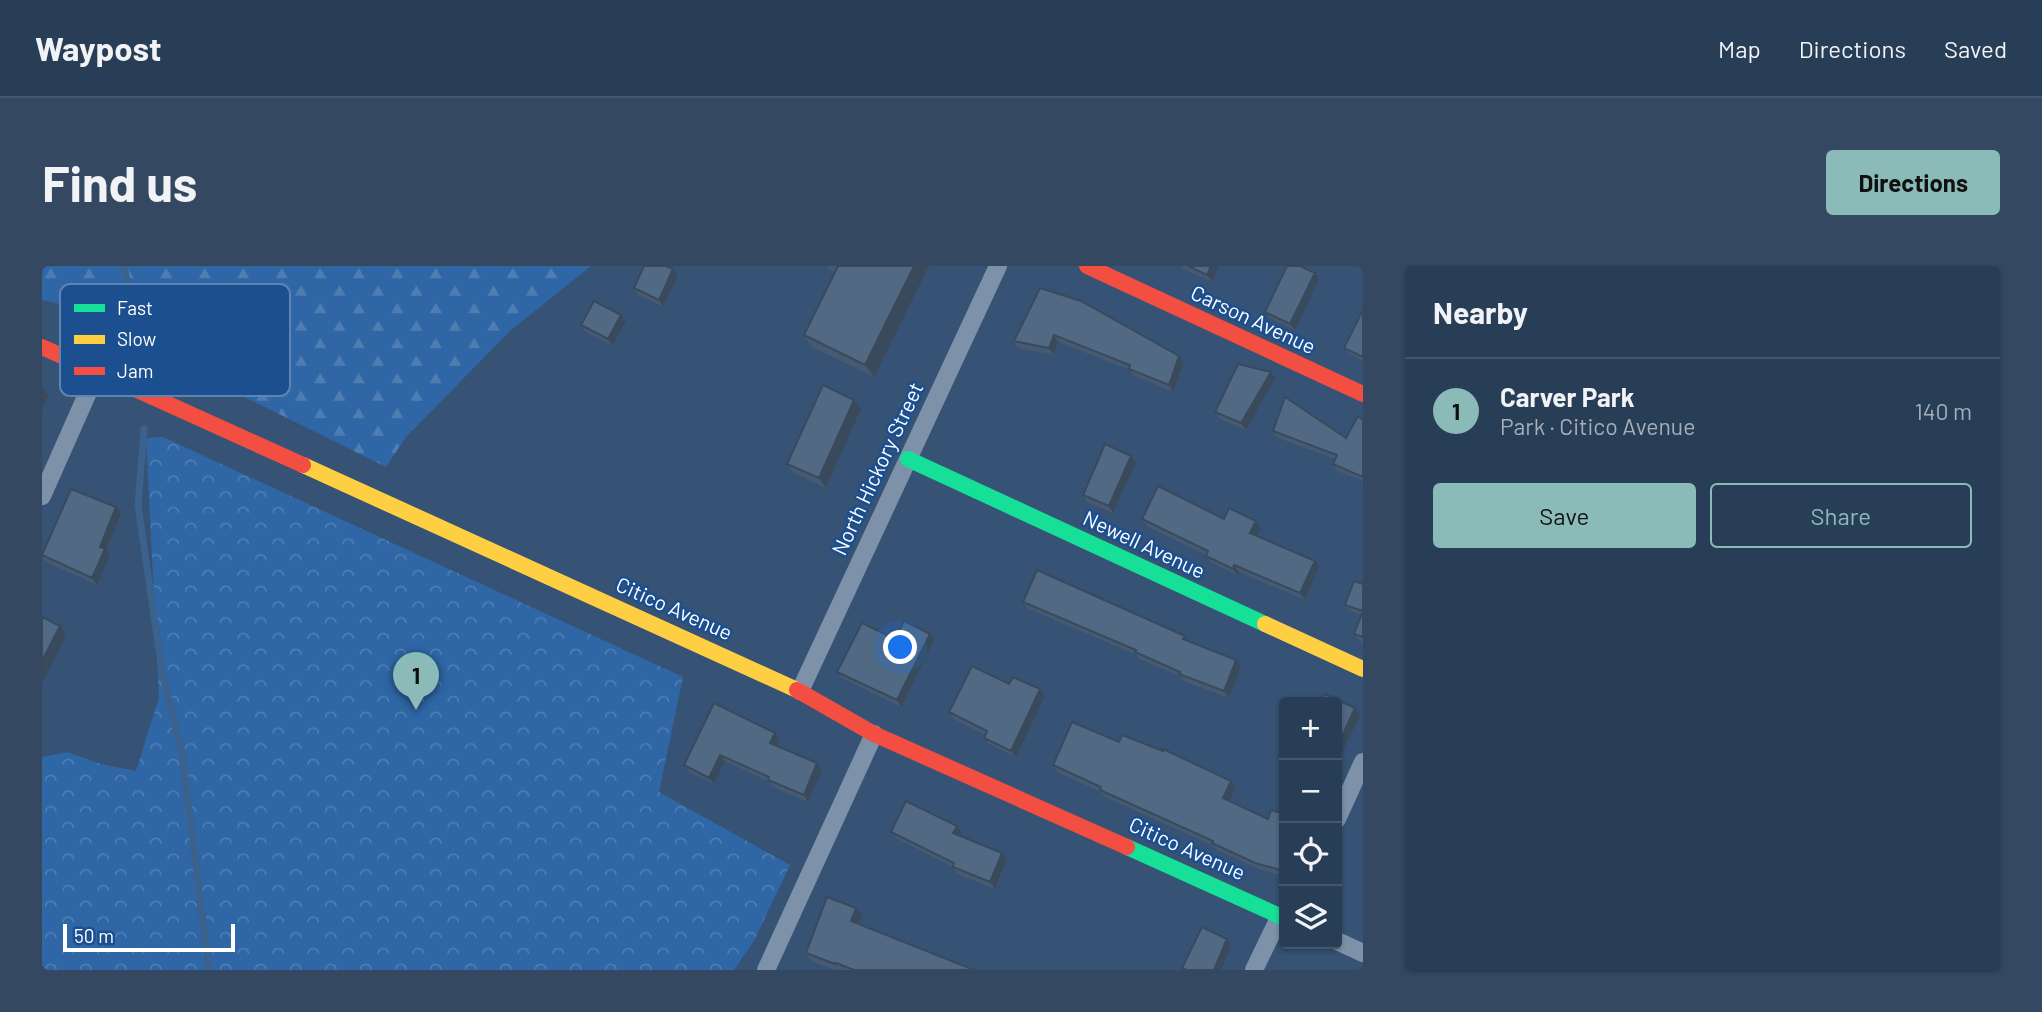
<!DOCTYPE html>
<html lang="en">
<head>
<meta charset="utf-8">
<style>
  body { margin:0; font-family:Barlow,sans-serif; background:#344961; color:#f1f3f6 }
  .controls { position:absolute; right:21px; bottom:21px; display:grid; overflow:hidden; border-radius:7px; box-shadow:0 2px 5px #0004 }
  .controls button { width:63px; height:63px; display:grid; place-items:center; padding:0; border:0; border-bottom:2px solid #44576d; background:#283e57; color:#f1f3f6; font:35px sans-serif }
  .scale { position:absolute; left:21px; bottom:18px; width:172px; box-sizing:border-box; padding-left:7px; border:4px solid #fff; border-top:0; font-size:19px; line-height:24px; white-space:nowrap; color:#fff; -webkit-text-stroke:5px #1b4f8f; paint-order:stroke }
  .you { position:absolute; left:859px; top:382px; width:24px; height:24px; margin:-18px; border:5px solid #fff; border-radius:50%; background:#1a73e8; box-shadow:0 0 0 10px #1a73e833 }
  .badge { display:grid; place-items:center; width:46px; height:46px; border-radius:50%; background:#8bbbb9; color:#111; font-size:23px; font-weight:700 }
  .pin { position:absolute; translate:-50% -58px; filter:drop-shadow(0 2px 4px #0008) }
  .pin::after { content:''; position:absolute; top:37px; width:24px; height:21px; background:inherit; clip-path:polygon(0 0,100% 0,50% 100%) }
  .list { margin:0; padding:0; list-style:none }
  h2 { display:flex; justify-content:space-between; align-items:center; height:91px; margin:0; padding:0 28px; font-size:30px }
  h2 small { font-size:23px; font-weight:400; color:#a5aeba }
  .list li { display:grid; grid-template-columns:46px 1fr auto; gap:21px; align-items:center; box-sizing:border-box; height:105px; padding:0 28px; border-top:2px solid #44576d }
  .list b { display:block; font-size:26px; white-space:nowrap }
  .list p { margin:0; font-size:23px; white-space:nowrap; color:#a5aeba }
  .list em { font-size:23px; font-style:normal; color:#a5aeba }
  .actions { display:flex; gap:14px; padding:21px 28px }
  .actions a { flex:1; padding:16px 0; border:2px solid #8bbbb9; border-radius:7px; text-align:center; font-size:24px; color:#8bbbb9 }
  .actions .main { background:#8bbbb9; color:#111 }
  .icon { flex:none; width:38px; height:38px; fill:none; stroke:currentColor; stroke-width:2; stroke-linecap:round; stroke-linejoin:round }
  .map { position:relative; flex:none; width:1321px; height:704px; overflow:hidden; border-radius:7px }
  header { display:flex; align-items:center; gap:42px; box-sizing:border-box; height:98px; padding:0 35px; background:#283e57; border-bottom:2px solid #44576d }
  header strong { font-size:33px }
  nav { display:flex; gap:38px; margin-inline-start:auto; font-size:24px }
  .intro { display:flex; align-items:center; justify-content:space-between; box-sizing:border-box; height:168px; padding:0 42px }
  h1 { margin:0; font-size:49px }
  .button { padding:18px 32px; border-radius:7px; background:#8bbbb9; color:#111; font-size:24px; font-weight:700 }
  main { display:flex; gap:42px; padding:0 42px }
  aside { flex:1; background:#283e57; border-radius:7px; box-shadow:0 2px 5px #0004 }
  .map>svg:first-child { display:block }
  .forest { fill:url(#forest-firs) }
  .park { fill:url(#park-crowns) }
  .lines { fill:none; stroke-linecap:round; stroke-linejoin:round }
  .stream { stroke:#3b618d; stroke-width:7 }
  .street { stroke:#7d92a8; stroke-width:18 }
  .fast { stroke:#16e098; stroke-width:16 }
  .slow { stroke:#ffcf43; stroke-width:16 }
  .jam { stroke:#f24e42; stroke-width:16 }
  .wall { fill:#475a72 }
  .shaded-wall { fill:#394a5c }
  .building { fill:#526984; stroke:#394a5c; stroke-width:2 }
  .labels { text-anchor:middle; stroke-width:5; stroke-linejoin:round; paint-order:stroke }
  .street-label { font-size:21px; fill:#fff; stroke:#1b4f8f }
  .key { fill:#1b4f8f; stroke:#5f84b1; stroke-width:2 }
  .key-label { font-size:19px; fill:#fff }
</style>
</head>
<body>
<header>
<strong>Waypost</strong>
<nav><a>Map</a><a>Directions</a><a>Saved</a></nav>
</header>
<div class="intro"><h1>Find us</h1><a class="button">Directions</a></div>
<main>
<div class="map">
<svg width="1321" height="704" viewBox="0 0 1321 704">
  <defs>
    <pattern id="forest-firs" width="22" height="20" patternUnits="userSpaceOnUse" patternTransform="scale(1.75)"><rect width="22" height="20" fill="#2f66a5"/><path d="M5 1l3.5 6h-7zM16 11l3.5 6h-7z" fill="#4e7db2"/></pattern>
    <pattern id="park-crowns" width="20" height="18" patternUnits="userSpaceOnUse" patternTransform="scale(1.75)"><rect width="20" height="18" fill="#2f66a5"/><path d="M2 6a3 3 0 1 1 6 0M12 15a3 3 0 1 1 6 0" fill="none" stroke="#4e7db2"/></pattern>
  </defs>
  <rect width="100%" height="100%" fill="#365274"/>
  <path class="forest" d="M 0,0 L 549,0 L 468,65 L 364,171 L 344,201 L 138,99 L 50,45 L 0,34 Z"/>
  <path class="park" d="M 121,171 L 641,411 L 617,526 L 748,599 L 712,675 L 692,704 L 0,704 L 0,491 L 25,486 L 59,498 L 94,505 L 117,431 L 104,172 Z"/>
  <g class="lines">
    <path class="stream" d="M 82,0 L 100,96
      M 102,163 L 96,239 L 120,405 L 140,488 L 167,704"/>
    <path class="street" d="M 0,230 L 55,106
      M 758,425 L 956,0
      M 1295,553 L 1321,496
      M 1295,675 L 1321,687
      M 724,704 L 832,468
      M 1212,704 L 1238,650"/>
    <path class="fast" d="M 866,193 L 1223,358
      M 1085,581 L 1242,652"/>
    <path class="slow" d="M 261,199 L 755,424
      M 1223,358 L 1321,403"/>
    <path class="jam" d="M 1045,0 L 1321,128
      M 0,81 L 261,199
      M 755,424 L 832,468 L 1085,581"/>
  </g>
  <path class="wall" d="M 785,0 L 887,0 L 832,111 L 770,81 L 762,69 L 793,6 L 788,4 Z
    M 1139,0 L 1177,0 L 1170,16 L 1140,2 Z
    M 631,3 L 636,10 L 621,41 L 596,29 L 592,22 Z
    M 1277,14 L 1253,64 L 1228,52 L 1223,46 Z
    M 998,22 L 1142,97 L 1131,126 L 1091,109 L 1088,104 L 1016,76 L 1012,89 L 976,82 L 972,75 Z
    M 1321,44 L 1321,95 L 1307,88 L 1302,82 Z
    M 584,55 L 570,80 L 544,66 L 539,59 Z
    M 1229,106 L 1233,112 L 1204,164 L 1178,153 L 1173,146 Z
    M 812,134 L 819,143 L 784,222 L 752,207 L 745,198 Z
    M 1321,154 L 1321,215 L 1295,205 L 1291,198 L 1293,193 L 1236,172 L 1231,165 L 1304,172 Z
    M 1089,190 L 1094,197 L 1071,247 L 1045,236 L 1041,229 Z
    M 79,248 L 64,284 L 68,290 L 55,319 L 4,296 L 0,290 Z
    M 1100,253 L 1182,253 L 1219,262 L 1215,270 L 1277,301 L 1263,334 L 1197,306 L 1195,309 L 1168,296 L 1164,289 L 1105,260 Z
    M 1321,318 L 1321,376 L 1317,374 L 1312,368 L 1319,349 L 1308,345 L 1303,339 Z
    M 981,336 L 1146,375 L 1194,394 L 1199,401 L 1187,432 L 1141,415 L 1139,411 L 1098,393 L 1095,389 L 985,342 Z
    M 853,373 L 892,374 L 859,441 L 800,412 L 795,406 Z
    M 967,418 L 998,423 L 1003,430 L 974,491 L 947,478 L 942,472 L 943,469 L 912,453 L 907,446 Z
    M 733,467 L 738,473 L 735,480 L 780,504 L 766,536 L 731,521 L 727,516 L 683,495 L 672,518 L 647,506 L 642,499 Z
    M 1077,476 L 1189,515 L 1194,521 L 1187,535 L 1226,553 L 1242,548 L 1242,610 L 1217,603 L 1175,584 L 1172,580 L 1063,531 L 1059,526 L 1015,506 L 1011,499 Z
    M 849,566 L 920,567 L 918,570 L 960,587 L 965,593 L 953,623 L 915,608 L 911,601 L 854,572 Z
    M 820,649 L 816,658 L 932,704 L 793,704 L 769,695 L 764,687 Z"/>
  <path class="shaded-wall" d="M 872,0 L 887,0 L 832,111 L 823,99 Z
    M 1169,0 L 1177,0 L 1170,16 L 1165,9 Z
    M 631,3 L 636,10 L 621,41 L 617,34 Z
    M 1273,7 L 1277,14 L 1253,64 L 1248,58 Z
    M 579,49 L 584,55 L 570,80 L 566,73 Z
    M 1012,69 L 1016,76 L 1012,89 L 1007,82 Z
    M 1137,90 L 1142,97 L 1131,126 L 1127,119 Z
    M 1229,106 L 1233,112 L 1204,164 L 1199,157 Z
    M 1,123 L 6,130 L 0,145 L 0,126 Z
    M 812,134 L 819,143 L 784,222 L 777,212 Z
    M 1089,190 L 1094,197 L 1071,247 L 1067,240 Z
    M 74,241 L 79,248 L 64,284 L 68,290 L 55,319 L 50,312 L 58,281 Z
    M 1214,255 L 1219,262 L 1213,274 L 1208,267 Z
    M 1273,295 L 1277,301 L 1263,334 L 1258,327 Z
    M 1192,299 L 1197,306 L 1195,309 L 1191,303 Z
    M 18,360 L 24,369 L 0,418 L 0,395 Z
    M 888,368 L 892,374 L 859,441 L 855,434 Z
    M 1194,394 L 1199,401 L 1187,432 L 1182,425 Z
    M 998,423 L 1003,430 L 974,491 L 969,485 Z
    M 1313,442 L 1318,449 L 1295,497 L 1295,481 Z
    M 733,467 L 738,473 L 733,484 L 728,477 Z
    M 678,489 L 683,495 L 672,518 L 667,512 Z
    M 775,497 L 780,504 L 766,536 L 762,529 Z
    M 1189,515 L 1194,521 L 1186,539 L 1181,532 Z
    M 915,560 L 920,567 L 916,574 L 911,567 Z
    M 960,587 L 965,593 L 953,623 L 948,616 Z
    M 814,642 L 820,649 L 815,663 L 809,655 Z
    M 1185,673 L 1189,680 L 1179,704 L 1172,704 Z"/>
  <path class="building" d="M 602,0 L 624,0 L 631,3 L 617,34 L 592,22 Z
    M 796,0 L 872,0 L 823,99 L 762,69 Z
    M 1146,0 L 1169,0 L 1165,9 Z
    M 1245,0 L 1258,0 L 1273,7 L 1248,58 L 1223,46 Z
    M 998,22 L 1039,35 L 1137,90 L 1127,119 L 1087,103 L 1088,99 L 1012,69 L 1007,82 L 972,75 Z
    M 552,35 L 579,49 L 566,73 L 539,59 Z
    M 1321,44 L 1321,91 L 1302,82 Z
    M 1196,98 L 1229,106 L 1199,157 L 1173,146 Z
    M 781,119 L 812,134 L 777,212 L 745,198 Z
    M 1243,131 L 1304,172 L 1316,150 L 1321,154 L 1321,211 L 1291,198 L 1295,189 L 1231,165 Z
    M 1063,178 L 1089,190 L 1067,240 L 1041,229 Z
    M 1116,220 L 1182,253 L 1187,242 L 1214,255 L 1208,267 L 1273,295 L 1258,327 L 1192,299 L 1191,303 L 1164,290 L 1166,285 L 1100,253 Z
    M 29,223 L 74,241 L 58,281 L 63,283 L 50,312 L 0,289 Z
    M 995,304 L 1143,370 L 1141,373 L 1194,394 L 1182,425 L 1137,408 L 1138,406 L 1093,386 L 1094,384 L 981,336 Z
    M 1312,315 L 1321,318 L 1321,371 L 1312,368 L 1321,345 L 1303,339 Z
    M 0,351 L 18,360 L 0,395 Z
    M 862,355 L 888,368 L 855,434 L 795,406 L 820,357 L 853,373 Z
    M 930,400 L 967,418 L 971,411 L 998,423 L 969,485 L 942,472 L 945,465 L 907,446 Z
    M 1283,428 L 1313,442 L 1295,481 L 1295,436 L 1279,436 Z
    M 672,437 L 733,467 L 728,477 L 775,497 L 762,529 L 726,514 L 727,511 L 678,489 L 667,512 L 642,499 Z
    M 1030,456 L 1077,476 L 1080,469 L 1121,485 L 1121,483 L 1189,515 L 1181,532 L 1226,553 L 1229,544 L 1242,548 L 1242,605 L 1213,597 L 1170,577 L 1171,575 L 1058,524 L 1059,521 L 1011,499 Z
    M 864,535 L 915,560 L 911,567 L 960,587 L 948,616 L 911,601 L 912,597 L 849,566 Z
    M 785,631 L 814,642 L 809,655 L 932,704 L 812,704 L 794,697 L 793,698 L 764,687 Z
    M 1160,661 L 1185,673 L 1172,704 L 1145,704 L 1140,702 Z"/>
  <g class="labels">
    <g class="street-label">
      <text transform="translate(1211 54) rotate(25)" y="7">Carson Avenue</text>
      <text transform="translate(836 203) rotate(-65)" y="7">North Hickory Street</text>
      <text transform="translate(1102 279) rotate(25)" y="7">Newell Avenue</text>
      <text transform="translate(632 343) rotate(24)" y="7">Citico Avenue</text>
      <text transform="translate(1145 583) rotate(24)" y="7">Citico Avenue</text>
    </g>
  </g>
  <rect x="18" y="18" width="230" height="112" rx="10" class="key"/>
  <rect x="32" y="38" width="31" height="8" fill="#16e098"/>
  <rect x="32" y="69" width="31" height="9" fill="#ffcf43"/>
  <rect x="32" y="101" width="31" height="8" fill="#f24e42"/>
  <g class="key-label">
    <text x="75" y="49">Fast</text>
    <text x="75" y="80">Slow</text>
    <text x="75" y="112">Jam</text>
  </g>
</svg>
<div class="controls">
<button>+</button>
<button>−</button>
<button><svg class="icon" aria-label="locate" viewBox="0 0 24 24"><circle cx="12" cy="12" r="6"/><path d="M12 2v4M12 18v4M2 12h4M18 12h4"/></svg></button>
<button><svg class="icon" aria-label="layers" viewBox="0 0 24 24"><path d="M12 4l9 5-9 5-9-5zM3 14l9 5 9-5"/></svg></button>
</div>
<div class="scale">50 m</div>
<div class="you"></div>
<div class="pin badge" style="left:374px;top:444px">1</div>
</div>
<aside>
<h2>Nearby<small></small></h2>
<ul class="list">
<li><span class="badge">1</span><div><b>Carver Park</b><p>Park · Citico Avenue</p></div><em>140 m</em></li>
</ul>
<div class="actions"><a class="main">Save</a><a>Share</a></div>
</aside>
</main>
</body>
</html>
